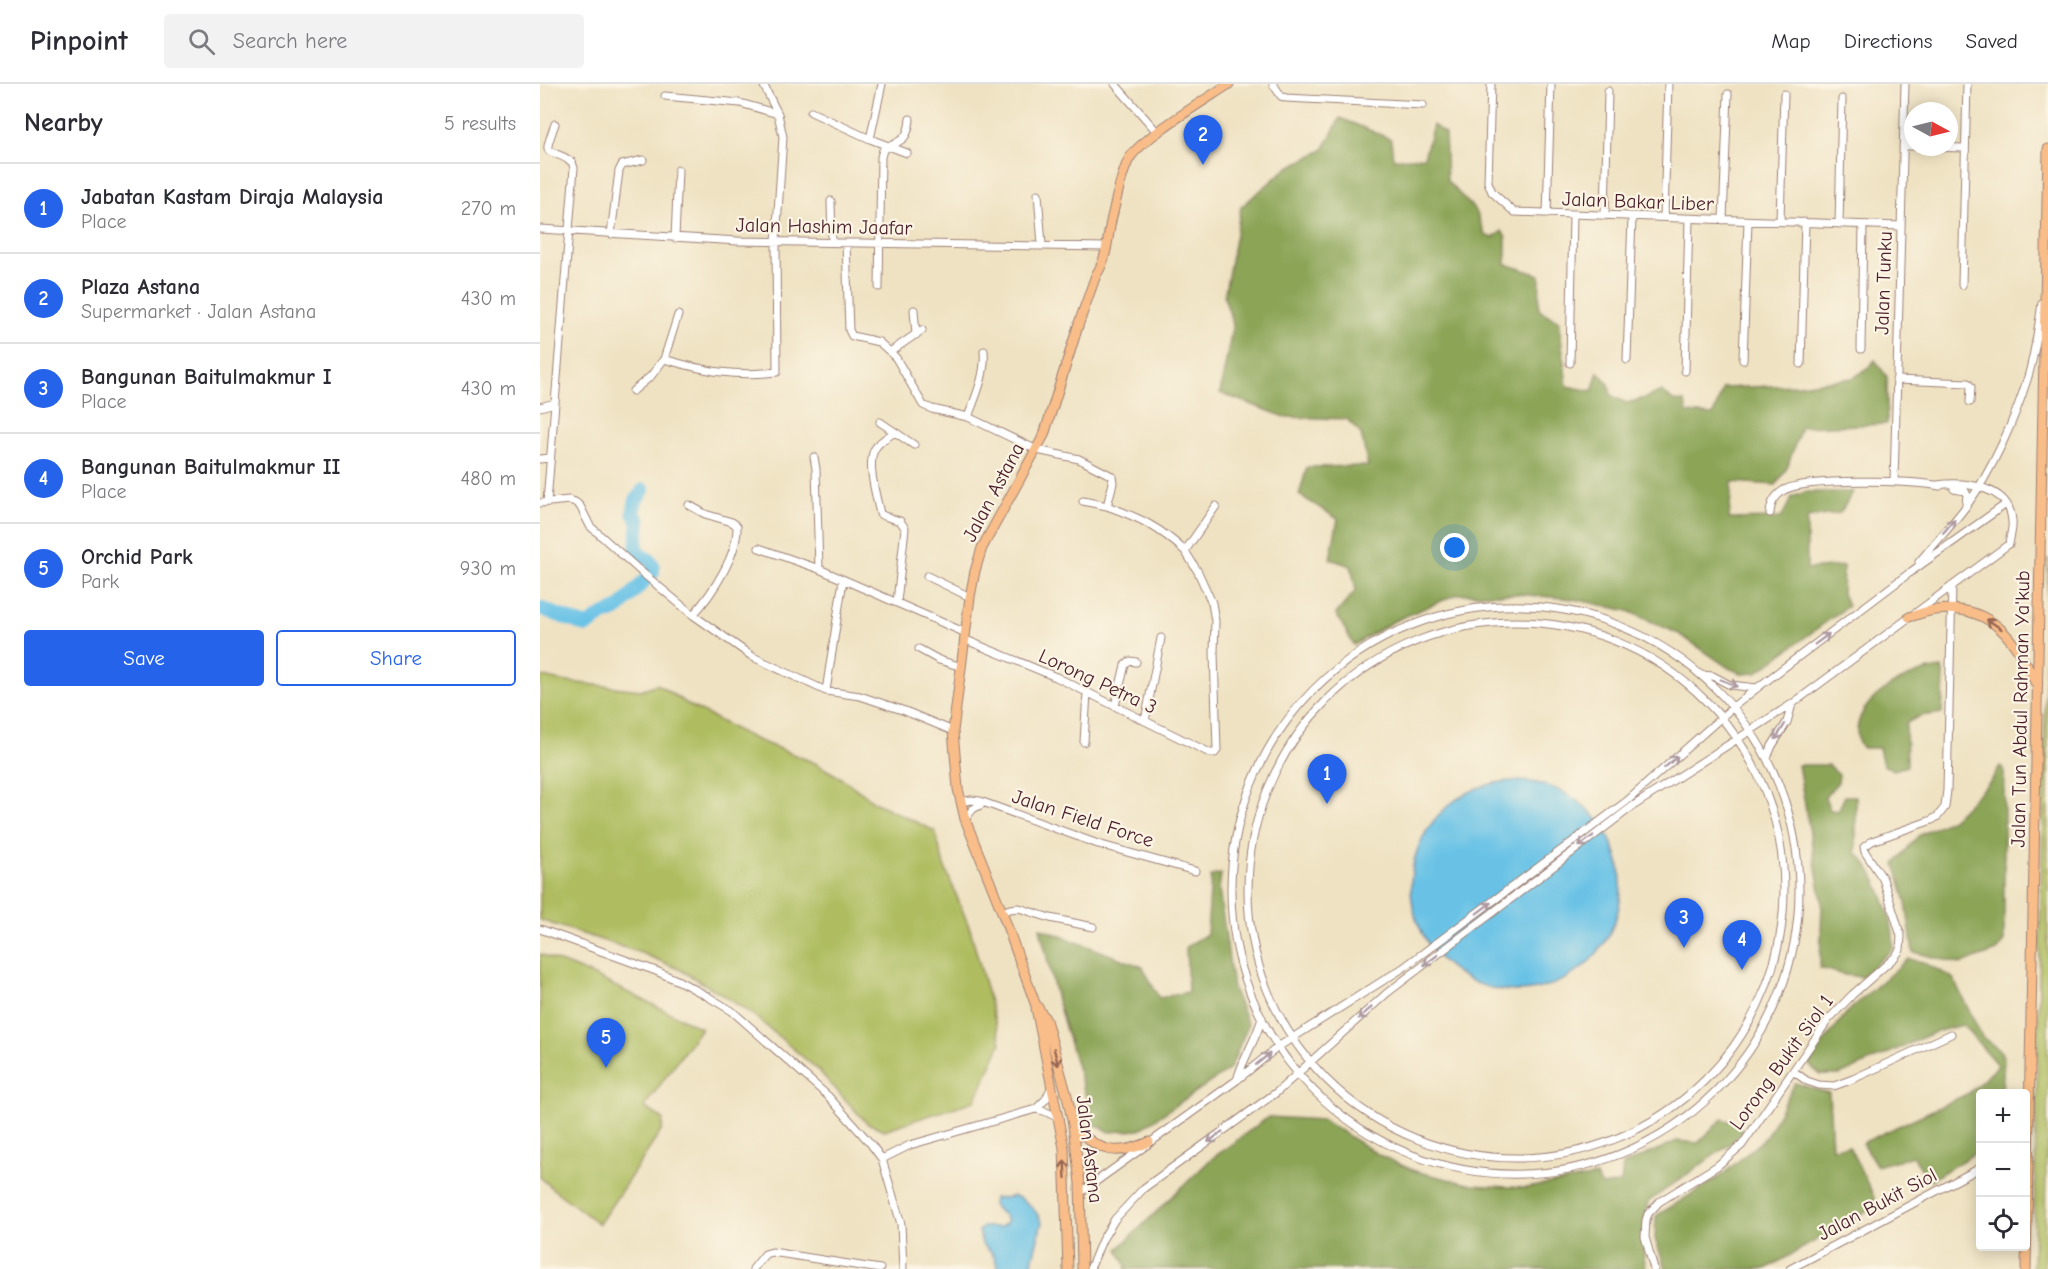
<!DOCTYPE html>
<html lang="en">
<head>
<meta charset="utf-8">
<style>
  body { margin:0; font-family:"Comic Neue",sans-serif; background:#f2f2f3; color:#2b2b33 }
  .controls { position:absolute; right:18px; bottom:18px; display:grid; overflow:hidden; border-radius:6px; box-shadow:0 3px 15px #0003 }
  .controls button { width:54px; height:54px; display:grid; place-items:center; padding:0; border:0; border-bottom:2px solid #e1e1e2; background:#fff; color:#2b2b33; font:30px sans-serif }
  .compass { position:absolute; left:1364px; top:18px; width:54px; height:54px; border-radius:50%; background:#fff; box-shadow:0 3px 15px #0003; rotate:97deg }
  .you { position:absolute; left:915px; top:464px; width:21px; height:21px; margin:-15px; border:4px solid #fff; border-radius:50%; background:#1a73e8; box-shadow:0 0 0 9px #1a73e833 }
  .badge { display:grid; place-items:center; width:39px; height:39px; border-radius:50%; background:#2563eb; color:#fff; font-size:20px; font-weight:700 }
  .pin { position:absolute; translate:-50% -50px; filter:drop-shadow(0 2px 3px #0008) }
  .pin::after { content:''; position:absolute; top:32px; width:21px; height:18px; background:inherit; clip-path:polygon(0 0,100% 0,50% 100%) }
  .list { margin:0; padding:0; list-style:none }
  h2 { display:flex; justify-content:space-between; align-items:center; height:78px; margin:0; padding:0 24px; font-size:26px }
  h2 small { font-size:20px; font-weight:400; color:#7c7c81 }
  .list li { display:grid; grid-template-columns:39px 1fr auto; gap:18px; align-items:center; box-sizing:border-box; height:90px; padding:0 24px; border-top:2px solid #e1e1e2 }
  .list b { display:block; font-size:22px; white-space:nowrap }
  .list p { margin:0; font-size:20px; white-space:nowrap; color:#7c7c81 }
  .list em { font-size:20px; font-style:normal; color:#7c7c81 }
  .actions { display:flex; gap:12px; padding:18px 24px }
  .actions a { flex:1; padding:14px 0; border:2px solid #2563eb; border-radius:6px; text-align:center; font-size:21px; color:#2563eb }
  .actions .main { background:#2563eb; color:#fff }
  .icon { flex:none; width:33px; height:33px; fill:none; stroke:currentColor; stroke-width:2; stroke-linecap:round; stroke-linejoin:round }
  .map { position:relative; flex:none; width:1508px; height:1185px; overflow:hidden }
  header { display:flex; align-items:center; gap:36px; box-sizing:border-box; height:84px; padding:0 30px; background:#fff; border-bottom:2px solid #e1e1e2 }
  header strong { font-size:28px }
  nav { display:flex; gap:33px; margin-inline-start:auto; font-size:21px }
  .search { width:420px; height:54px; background:#f2f2f3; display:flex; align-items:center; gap:15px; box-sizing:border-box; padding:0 21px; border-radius:6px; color:#7c7c81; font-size:22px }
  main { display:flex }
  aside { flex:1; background:#fff }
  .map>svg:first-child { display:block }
  .green { fill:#afbd60; stroke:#7c6e46; stroke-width:1.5 }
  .forest { fill:#8ba456; stroke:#6a6240; stroke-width:1.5 }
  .water { fill:#69c2e6; stroke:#5a7088; stroke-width:1.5 }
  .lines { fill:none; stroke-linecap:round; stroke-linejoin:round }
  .river { stroke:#69c2e6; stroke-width:14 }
  .minor-casing { stroke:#9c8076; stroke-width:9 }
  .major-casing { stroke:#9c8076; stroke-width:11 }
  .minor { stroke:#fff; stroke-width:7 }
  .major { stroke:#f8bd88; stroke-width:9 }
  .oneway { stroke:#ae9aa0 }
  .oneway2 { stroke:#986655 }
  .labels { text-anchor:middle; stroke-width:4.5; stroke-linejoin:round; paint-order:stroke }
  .street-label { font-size:20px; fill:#4a1f2b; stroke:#fcf5e5 }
</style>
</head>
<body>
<header>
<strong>Pinpoint</strong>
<div class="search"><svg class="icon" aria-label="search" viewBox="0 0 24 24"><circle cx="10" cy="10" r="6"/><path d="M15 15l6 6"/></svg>Search here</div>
<nav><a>Map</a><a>Directions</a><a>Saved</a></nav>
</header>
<main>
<aside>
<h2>Nearby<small>5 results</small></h2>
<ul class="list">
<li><span class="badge">1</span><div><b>Jabatan Kastam Diraja Malaysia</b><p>Place</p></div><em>270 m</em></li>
<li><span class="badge">2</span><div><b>Plaza Astana</b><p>Supermarket · Jalan Astana</p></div><em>430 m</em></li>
<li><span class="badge">3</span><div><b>Bangunan Baitulmakmur I</b><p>Place</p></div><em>430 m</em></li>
<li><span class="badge">4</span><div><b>Bangunan Baitulmakmur II</b><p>Place</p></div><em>480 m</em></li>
<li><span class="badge">5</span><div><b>Orchid Park</b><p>Park</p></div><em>930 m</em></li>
</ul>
<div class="actions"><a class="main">Save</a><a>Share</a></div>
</aside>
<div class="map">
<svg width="1508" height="1185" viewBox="0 0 1508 1185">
  <rect width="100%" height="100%" fill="#fcf5e5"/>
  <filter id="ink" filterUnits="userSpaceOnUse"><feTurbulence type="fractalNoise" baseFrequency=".0167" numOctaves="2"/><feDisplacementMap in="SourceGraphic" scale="12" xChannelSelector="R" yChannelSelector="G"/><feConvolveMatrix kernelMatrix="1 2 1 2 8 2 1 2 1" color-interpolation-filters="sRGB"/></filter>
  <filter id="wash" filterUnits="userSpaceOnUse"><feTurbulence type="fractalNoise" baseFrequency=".008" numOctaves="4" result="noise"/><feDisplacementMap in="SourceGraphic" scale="24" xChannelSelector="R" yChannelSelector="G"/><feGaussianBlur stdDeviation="1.35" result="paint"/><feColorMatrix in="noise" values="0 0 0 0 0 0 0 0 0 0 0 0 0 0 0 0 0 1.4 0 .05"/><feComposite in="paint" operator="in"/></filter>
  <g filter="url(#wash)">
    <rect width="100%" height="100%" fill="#efe2c2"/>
    <path class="green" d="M 1508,474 L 1508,1002 L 1504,1185 L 1493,1185 Z
      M 0,592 L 20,597 L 101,606 L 117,600 L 149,621 L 212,654 L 275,679 L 301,694 L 336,719 L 395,747 L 404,781 L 430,845 L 461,959 L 435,1017 L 344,1046 L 327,1039 L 277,985 L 212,930 L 178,908 L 139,885 L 104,870 L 0,836 Z
      M 0,870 L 50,890 L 161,944 L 104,1023 L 123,1035 L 122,1046 L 59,1140 L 13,1105 L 0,1093 Z"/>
    <path class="forest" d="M 800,34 L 851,55 L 853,75 L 884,73 L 893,41 L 905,50 L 907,97 L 936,127 L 945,151 L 953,154 L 962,147 L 966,153 L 966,180 L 1000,191 L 999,226 L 1019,237 L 1027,302 L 1052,307 L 1058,288 L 1069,300 L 1071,311 L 1086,319 L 1105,314 L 1122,307 L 1133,317 L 1145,318 L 1147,329 L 1173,331 L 1183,304 L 1258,301 L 1313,294 L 1326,286 L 1335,276 L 1347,293 L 1347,340 L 1261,343 L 1247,384 L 1236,401 L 1192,398 L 1189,435 L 1241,434 L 1252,413 L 1265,408 L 1313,408 L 1300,429 L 1267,434 L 1267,485 L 1303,482 L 1302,510 L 1308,522 L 1216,589 L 1203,590 L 1189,584 L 1139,550 L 1088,527 L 1034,515 L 977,510 L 918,510 L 854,537 L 814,561 L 796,530 L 816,506 L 811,482 L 790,475 L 798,435 L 759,411 L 767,383 L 828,382 L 821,350 L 807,335 L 745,333 L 680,309 L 693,240 L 684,213 L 701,123 L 747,84 L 783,66 Z
      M 1402,584 L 1404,595 L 1402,629 L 1380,632 L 1366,639 L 1367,682 L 1354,686 L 1343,681 L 1339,664 L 1323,664 L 1319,660 C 1306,617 1367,587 1402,584 Z
      M 1258,681 L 1288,681 L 1299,691 L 1298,698 L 1285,713 L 1290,726 L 1298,727 L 1305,712 L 1316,712 L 1316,769 C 1336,785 1356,839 1353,865 L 1322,893 L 1305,891 L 1280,884 L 1282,818 Z
      M 1460,682 L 1464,685 L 1464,857 L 1457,867 L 1420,880 L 1373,868 L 1366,819 L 1355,779 L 1378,752 L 1412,735 L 1451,697 Z
      M 681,790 L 679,805 L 693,904 L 708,941 L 690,985 L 599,1046 L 570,1048 L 554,1040 L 517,916 L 500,844 L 603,883 L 619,914 L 648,908 L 646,863 L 667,850 L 671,792 Z
      M 1368,875 L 1383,878 L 1413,894 L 1442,953 L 1460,966 L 1464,975 L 1462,1009 L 1440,1010 L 1440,1066 L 1389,1097 L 1373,1072 L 1337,1082 L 1322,1059 L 1429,1009 L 1458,982 L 1423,941 L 1395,948 L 1300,991 L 1281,991 L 1269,981 L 1285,957 L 1308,927 Z
      M 1255,999 L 1289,1009 L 1292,1064 L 1309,1062 L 1338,1121 L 1226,1185 L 1126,1185 L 1115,1155 L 1116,1132 L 1181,1092 L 1226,1053 Z
      M 728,1033 L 783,1036 L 839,1071 L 875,1087 L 932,1101 L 986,1104 L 1056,1092 L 1062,1102 L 1081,1099 L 1083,1081 L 1137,1057 L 1158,1059 L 1182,1035 L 1198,1040 L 1203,1049 L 1186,1063 L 1108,1118 L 1102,1159 L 1106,1185 L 585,1185 L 586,1182 L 578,1165 L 670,1076 Z"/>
    <path class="water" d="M871 802a105 105 0 1 1 210 0a105 105 0 1 1-210 0Z
      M 474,1112 C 486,1115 496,1127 502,1138 L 492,1178 L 495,1185 L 459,1185 L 452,1169 L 442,1160 L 439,1146 L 443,1143 L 460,1143 L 466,1140 C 468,1129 458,1129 453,1121 L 454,1114 L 465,1114 Z"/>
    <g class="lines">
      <path class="river" d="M 0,524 L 46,542 L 63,531 L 78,525 L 113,488 L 113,481 L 110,476 L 100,471 L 96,464 L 99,437 L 93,429 L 96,416 L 103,406"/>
    </g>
  </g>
  <g filter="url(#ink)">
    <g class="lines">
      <defs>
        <path id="minor" d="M 575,0 L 618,49
          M 733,0 L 741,12 L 746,14 L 883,21
          M 951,0 L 948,98 L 952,108 L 974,128 L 1361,142
          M 125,12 L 200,19 L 238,30
          M 271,28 L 330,55 L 367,69
          M 330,55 L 342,0
          M 1363,62 L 1373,62
          M 1388,63 L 1425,64
          M 498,110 L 502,161
          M 291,117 L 292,158
          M 1007,130 L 1011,0
          M 1065,132 L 1068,7
          M 1124,133 L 1128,0
          M 1183,136 L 1188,10
          M 1240,136 L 1244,10
          M 1299,140 L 1302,15
          M 0,145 L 198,157 L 567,163
          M 71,150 L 79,87 L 82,81 L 103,76
          M 135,154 L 138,86
          M 306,159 L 309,246 L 312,252 L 339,258 L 350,268 L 356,274 L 383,321 L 392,325 L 428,333 L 497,366 L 539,375 L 572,392 L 573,399 L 567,422 C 600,434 619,443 645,467 L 676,422
          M 1422,201 L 1427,0
          M 339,203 L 341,73 L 343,66 C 360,56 368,58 370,35
          M 374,226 L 376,251
          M 1321,265 L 1323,141
          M 350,268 L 382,246
          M 124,275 C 165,287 194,293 237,288 L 236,157 L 243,53 L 238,30 L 223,0
          M 1087,276 L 1092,133
          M 1203,276 L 1208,137
          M 1030,279 L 1033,131
          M 1261,280 L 1265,138
          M 1145,287 L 1149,135
          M 1356,296 L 1428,299 L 1431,303 L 1430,318
          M 93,307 L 111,292 L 124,275 L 138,231
          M 0,323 L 15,319
          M 428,333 C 436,312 446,290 444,267
          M 340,338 L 374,361
          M 355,348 C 349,352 340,357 336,363 C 325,377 337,414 340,430 L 344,432 L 360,437 L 365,444 L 357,518
          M 274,373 L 276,385 L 279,485
          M 0,375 L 10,374
          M 1354,398 L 1365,0
          M 1414,405 L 1425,407 L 1427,411 L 1426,420
          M 543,417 L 567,422
          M 7,418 L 34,84 L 32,78 C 8,61 1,78 15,40
          M 0,419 L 29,416 L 35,418 L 40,422 L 50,442 L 99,486 L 153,531 L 213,573 L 286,607 L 320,612 L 365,627 L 413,647
          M 149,421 L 165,430 L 192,438 L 197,442 C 198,471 172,510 153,531
          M 1230,429 C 1231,418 1235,412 1244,406 C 1267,394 1373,396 1400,402
          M 219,464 L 279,485 L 426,549
          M 1379,478 C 1395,459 1412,441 1427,421 C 1452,387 1474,337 1487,296 C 1495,271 1498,245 1502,219
          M 387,492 L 430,513
          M691 806a284 284 0 1 1 568 0a284 284 0 1 1-568 0Z
          M708 806a268 268 0 1 1 536 0a268 268 0 1 1-536 0Z
          M 426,556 L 516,593 L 670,669 L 675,669 L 677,666 L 674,568 L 675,537 L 672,519 L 658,488 L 645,467
          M 379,565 L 399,576 L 422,583
          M 1161,591 L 1173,592 L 1190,601 L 1217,604
          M 286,607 L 303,496
          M 575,622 L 585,581 L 590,577 L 596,578
          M 605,637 L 621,554
          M 544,658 L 547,608
          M 1227,674 L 1232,662 L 1247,638 L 1252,620
          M 421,718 L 431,716 L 440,717 L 558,760 L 655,787
          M 425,735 L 433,725 L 444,719
          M 462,828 L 470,825 L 479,824 L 510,834 L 553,843
          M 0,845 L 116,887 L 139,897 L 167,912 L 192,927 L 288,1012 L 330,1059 L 342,1075 L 361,1140 L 363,1185
          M 1253,987 L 1267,997 L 1279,1001 L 1294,1002 L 1313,995 L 1411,950
          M 697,996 C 703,974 716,956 722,934
          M 496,1025 L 506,1015 L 511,1004
          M 342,1075 L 370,1061 L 496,1025 L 504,1027 L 519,1034
          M 540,1109 L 697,996 L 738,963 L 863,884 L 1087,717 L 1193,623 L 1217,604 L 1372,487 L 1466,420
          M 213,1185 L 225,1170 L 232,1168 L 340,1185
          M 550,1185 L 562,1156 L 575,1135 L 604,1104 L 737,1008 L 847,909 L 1093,722 L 1252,620 L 1469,460 C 1470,453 1473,445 1472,437 C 1470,402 1424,397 1397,401
          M 1114,1185 L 1105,1153 L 1106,1136 L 1108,1130 L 1119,1118 L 1177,1082 L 1202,1061 L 1288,936 L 1312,911 L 1355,873 L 1360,866 L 1361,852 L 1343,795 L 1325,768 L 1324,763 L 1332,757 L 1392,736 L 1398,732 L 1405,723 L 1407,706 L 1412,502
          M 1250,1185 L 1440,1084"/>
        <path id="major" d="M 1369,533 C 1377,531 1386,527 1395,526 C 1452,519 1476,556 1497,602
          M 496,924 L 524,1064 L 528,1185
          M 533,1041 C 558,1068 576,1073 609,1058
          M 542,1185 L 540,1099 L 533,1041 L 527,1012 L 506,936 L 495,919 L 462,828 L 425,735 L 418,705 L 413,647 L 430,513 L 435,487 L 442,464 L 504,351 L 539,239 L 556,191 C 569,172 567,149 573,129 C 577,112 581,91 589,75 C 601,54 667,15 689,0
          M 1486,1185 L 1508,65"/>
      </defs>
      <use href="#minor" class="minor-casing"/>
      <use href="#major" class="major-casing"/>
      <use href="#minor" class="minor"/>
      <use href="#major" class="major"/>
    </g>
    <defs><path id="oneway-shaft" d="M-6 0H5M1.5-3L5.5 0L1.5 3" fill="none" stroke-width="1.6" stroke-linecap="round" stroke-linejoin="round" transform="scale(1.5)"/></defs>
    <g class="oneway">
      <use href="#oneway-shaft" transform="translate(1409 442) rotate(-50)"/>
      <use href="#oneway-shaft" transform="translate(1282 555) rotate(-37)"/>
      <use href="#oneway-shaft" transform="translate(1189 599) rotate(23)"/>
      <use href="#oneway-shaft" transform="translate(1240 648) rotate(122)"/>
      <use href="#oneway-shaft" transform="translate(1131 678) rotate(-41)"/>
      <use href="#oneway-shaft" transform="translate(1046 757) rotate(143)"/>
      <use href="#oneway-shaft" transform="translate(944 824) rotate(-37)"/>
      <use href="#oneway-shaft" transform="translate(891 876) rotate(143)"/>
      <use href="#oneway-shaft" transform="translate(825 929) rotate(139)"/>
      <use href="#oneway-shaft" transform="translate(723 975) rotate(-39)"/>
      <use href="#oneway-shaft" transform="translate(675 1053) rotate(144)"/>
    </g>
    <g class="oneway2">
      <use href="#oneway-shaft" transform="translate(1454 540) rotate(-146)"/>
      <use href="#oneway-shaft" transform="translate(516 973) rotate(75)"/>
      <use href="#oneway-shaft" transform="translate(525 1085) rotate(-93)"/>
    </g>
  </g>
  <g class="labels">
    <g class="street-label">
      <text transform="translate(1098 117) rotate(2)" y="7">Jalan Bakar Liber</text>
      <text transform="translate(284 142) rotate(1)" y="7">Jalan Hashim Jaafar</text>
      <text transform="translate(1343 199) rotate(-88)" y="7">Jalan Tunku</text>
      <text transform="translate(453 408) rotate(-62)" y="7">Jalan Astana</text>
      <text transform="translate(558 597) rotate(25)" y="7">Lorong Petra 3</text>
      <text transform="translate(1480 625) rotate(-89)" y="7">Jalan Tun Abdul Rahman Ya'kub</text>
      <text transform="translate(543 734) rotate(18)" y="7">Jalan Field Force</text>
      <text transform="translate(1241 978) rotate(-54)" y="7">Lorong Bukit Siol 1</text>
      <text transform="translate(550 1065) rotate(83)" y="7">Jalan Astana</text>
      <text transform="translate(1337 1120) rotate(-28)" y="7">Jalan Bukit Siol</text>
    </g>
  </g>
</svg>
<div class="controls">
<button>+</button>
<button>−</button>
<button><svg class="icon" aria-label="locate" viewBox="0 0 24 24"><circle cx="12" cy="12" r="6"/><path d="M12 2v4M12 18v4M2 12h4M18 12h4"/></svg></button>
</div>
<svg class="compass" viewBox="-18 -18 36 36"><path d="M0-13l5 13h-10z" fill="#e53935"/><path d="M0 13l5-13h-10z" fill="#7c7c81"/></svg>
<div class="you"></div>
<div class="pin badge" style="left:787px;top:720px">1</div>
<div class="pin badge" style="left:663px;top:81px">2</div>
<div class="pin badge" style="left:1144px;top:864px">3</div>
<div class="pin badge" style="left:1202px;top:886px">4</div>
<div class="pin badge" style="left:66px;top:984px">5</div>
</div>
</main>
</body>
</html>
